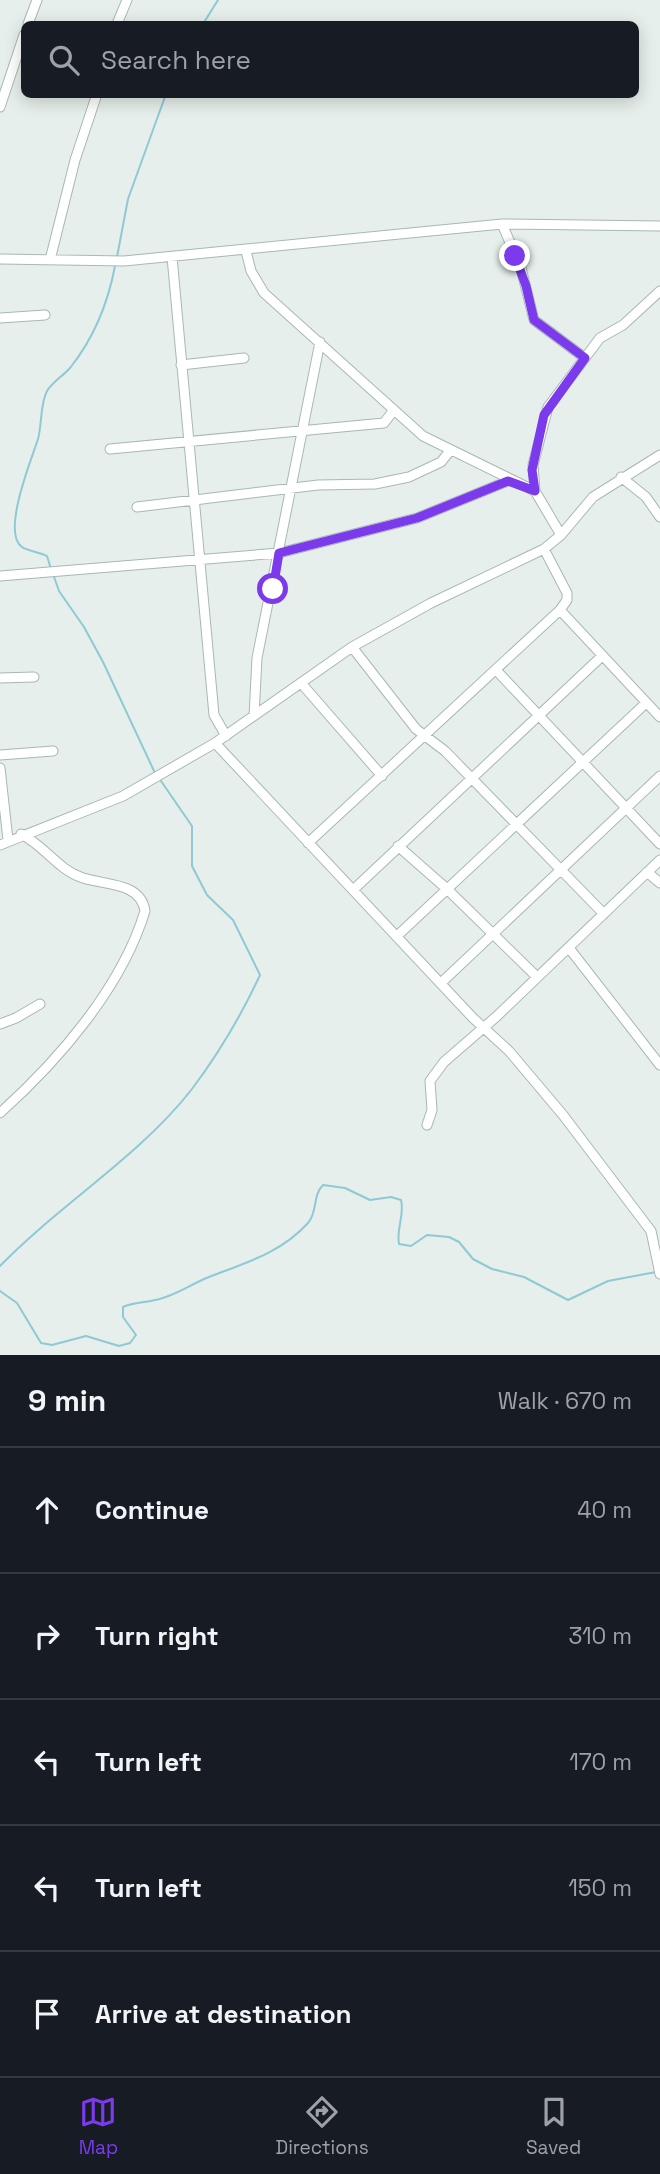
<!DOCTYPE html>
<html lang="en">
<head>
<meta charset="utf-8">
<style>
  body { margin:0; font-family:"Space Grotesk",sans-serif; background:#242831; color:#f1f3f6 }
  .stop { position:absolute; width:21px; height:21px; margin:-16px; border:5px solid #7c3aed; border-radius:50%; background:#fff }
  .stop.end { background:#7c3aed; border-color:#fff; box-shadow:0 2px 7px #0008 }
  .list { margin:0; padding:0; list-style:none }
  h2 { display:flex; justify-content:space-between; align-items:center; height:91px; margin:0; padding:0 28px; font-size:30px }
  h2 small { font-size:23px; font-weight:400; color:#9ea1a6 }
  .list li { display:grid; grid-template-columns:46px 1fr auto; gap:21px; align-items:center; box-sizing:border-box; height:126px; padding:0 28px; border-top:2px solid #363941 }
  .list b { display:block; font-size:26px; white-space:nowrap }
  .list em { font-size:23px; font-style:normal; color:#9ea1a6 }
  .icon { flex:none; width:38px; height:38px; fill:none; stroke:currentColor; stroke-width:2; stroke-linecap:round; stroke-linejoin:round }
  .map { position:relative; flex:none; width:660px; height:1355px; overflow:hidden }
  .search { position:absolute; background:#171b24; box-shadow:0 4px 18px #0003; left:21px; right:21px; top:21px; height:77px; display:flex; align-items:center; gap:18px; box-sizing:border-box; padding:0 24px; border-radius:10px; color:#9ea1a6; font-size:26px }
  .sheet { height:721px; background:#171b24 }
  nav { display:flex; justify-content:space-around; align-items:center; box-sizing:border-box; height:98px; border-top:2px solid #363941; background:#171b24; font-size:19px; color:#9ea1a6 }
  nav a { display:grid; justify-items:center; gap:4px }
  nav .on { color:#7c3aed }
  .map>svg:first-child { display:block }
  .lines { fill:none; stroke-linecap:round; stroke-linejoin:round }
  .stream { stroke:#8ec9d4; stroke-width:2 }
  .minor-casing { stroke:#a8b8b2; stroke-width:11 }
  .minor { stroke:#fff; stroke-width:9 }
  .route { stroke:#7c3aed; stroke-width:9 }
</style>
</head>
<body>
<div class="map">
<svg width="660" height="1355" viewBox="0 0 660 1355">
  <rect width="100%" height="100%" fill="#e6efeb"/>
  <g class="lines">
    <path class="stream" d="M 203,24 L 218,0
      M 117,257 L 128,199 L 166,94
      M 51,569 L 47,556 C 40,552 27,551 22,547 C 1,533 32,458 38,439 C 42,425 40,404 47,391 C 52,382 63,376 70,368 C 94,338 108,303 115,266
      M 53,574 L 59,591 L 84,627 L 103,662 L 155,773
      M 0,1266 C 60,1204 139,1157 192,1089 C 219,1053 241,1016 260,975 L 233,920 L 207,895 L 192,866 L 192,826 L 161,781
      M 0,1291 L 17,1303 L 41,1343 L 52,1345 L 86,1336 L 119,1346 L 130,1343 L 136,1335 L 123,1317 L 123,1307 C 134,1302 143,1303 155,1300 C 173,1297 191,1284 209,1277 C 245,1263 281,1253 308,1223 C 318,1212 312,1196 323,1185 L 345,1188 L 370,1200 L 391,1197 L 401,1200 C 405,1215 396,1228 399,1244 L 411,1246 L 427,1235 L 449,1237 L 459,1242 L 473,1259 L 492,1269 L 524,1277 L 568,1300 L 608,1281 L 656,1272"/>
    <defs>
      <path id="minor" d="M 28,24 L 37,0
        M 117,24 L 127,0
        M 0,107 L 24,35
        M 502,224 L 521,268 L 534,320 L 585,358
        M 246,251 L 251,271 L 264,293 L 423,436 L 535,491 L 561,535
        M 172,257 L 214,715 L 226,736
        M 0,259 L 124,261 L 502,224 L 660,226
        M 50,260 L 75,160 L 97,94
        M 0,318 L 45,315
        M 181,365 L 244,358
        M 110,449 L 384,423 L 393,411
        M 621,477 L 646,497 L 660,517
        M 535,491 L 533,465 L 548,407 L 600,338 L 623,325 L 660,291
        M 137,507 L 318,485 L 375,484 L 409,477 L 441,462 L 449,452
        M 544,549 L 567,593 L 567,600 L 560,610 L 660,717
        M 0,576 L 279,553 L 417,518 L 508,481
        M 352,647 L 416,729 L 445,751 L 604,914
        M 496,670 L 660,844
        M 0,678 L 34,677
        M 301,683 L 382,776
        M 254,716 L 257,658 L 320,342
        M 215,743 L 473,1018 L 509,1051 L 563,1115 L 651,1231 L 660,1274
        M 0,755 L 53,751
        M 0,768 L 8,840
        M 308,843 L 560,610
        M 0,845 L 123,796 L 215,743 L 352,647 L 431,603 L 544,549 L 561,535 L 593,497 L 660,455
        M 398,846 L 447,889 L 537,977
        M 647,872 L 660,883
        M 353,890 L 602,656
        M 397,936 L 646,703
        M 569,948 L 660,1065
        M 441,983 L 660,776
        M 0,1024 L 16,1018 L 40,1004
        M 0,1113 C 59,1060 122,987 145,911 C 141,882 104,885 83,878 C 58,870 45,846 21,834
        M 427,1125 L 432,1110 L 430,1081 L 444,1062 L 497,1016 L 660,860"/>
    </defs>
    <use href="#minor" class="minor-casing"/>
    <use href="#minor" class="minor"/>
  </g>
  <g class="lines">
    <path class="route" d="M 273,589 L 279,553 L 417,518 L 508,481 L 535,491 L 532,470 L 544,415 L 585,358 L 534,320 L 526,286 L 515,256"/>
  </g>
</svg>
<div class="stop" style="left:273px;top:589px"></div>
<div class="stop end" style="left:515px;top:256px"></div>
<div class="search"><svg class="icon" aria-label="search" viewBox="0 0 24 24"><circle cx="10" cy="10" r="6"/><path d="M15 15l6 6"/></svg>Search here</div>
</div>
<section class="sheet">
<h2>9 min<small>Walk · 670 m</small></h2>
<ul class="list">
<li><svg class="icon" aria-label="ahead" viewBox="0 0 24 24"><path d="M12 20V5M6 11l6-6 6 6"/></svg><div><b>Continue</b></div><em>40 m</em></li>
<li><svg class="icon" aria-label="right" viewBox="0 0 24 24"><path d="M7 20v-9h11M14 6l5 5-5 5"/></svg><div><b>Turn right</b></div><em>310 m</em></li>
<li><svg class="icon" aria-label="left" viewBox="0 0 24 24"><path d="M17 20v-9H6M10 6l-5 5 5 5"/></svg><div><b>Turn left</b></div><em>170 m</em></li>
<li><svg class="icon" aria-label="left" viewBox="0 0 24 24"><path d="M17 20v-9H6M10 6l-5 5 5 5"/></svg><div><b>Turn left</b></div><em>150 m</em></li>
<li><svg class="icon" aria-label="arrive" viewBox="0 0 24 24"><path d="M6 21V4h12l-3 4 3 4H6"/></svg><div><b>Arrive at destination</b></div></li>
</ul>
</section>
<nav>
<a class="on"><svg class="icon" aria-label="map" viewBox="0 0 24 24"><path d="M3 6l6-2 6 2 6-2v14l-6 2-6-2-6 2zM9 4v14M15 6v14"/></svg>Map</a>
<a><svg class="icon" aria-label="directions" viewBox="0 0 24 24"><path d="M12 3l9 9-9 9-9-9zM9 14v-3h6M13 9l2 2-2 2"/></svg>Directions</a>
<a><svg class="icon" aria-label="saved" viewBox="0 0 24 24"><path d="M7 4h10v16l-5-4-5 4z"/></svg>Saved</a>
</nav>
</body>
</html>
